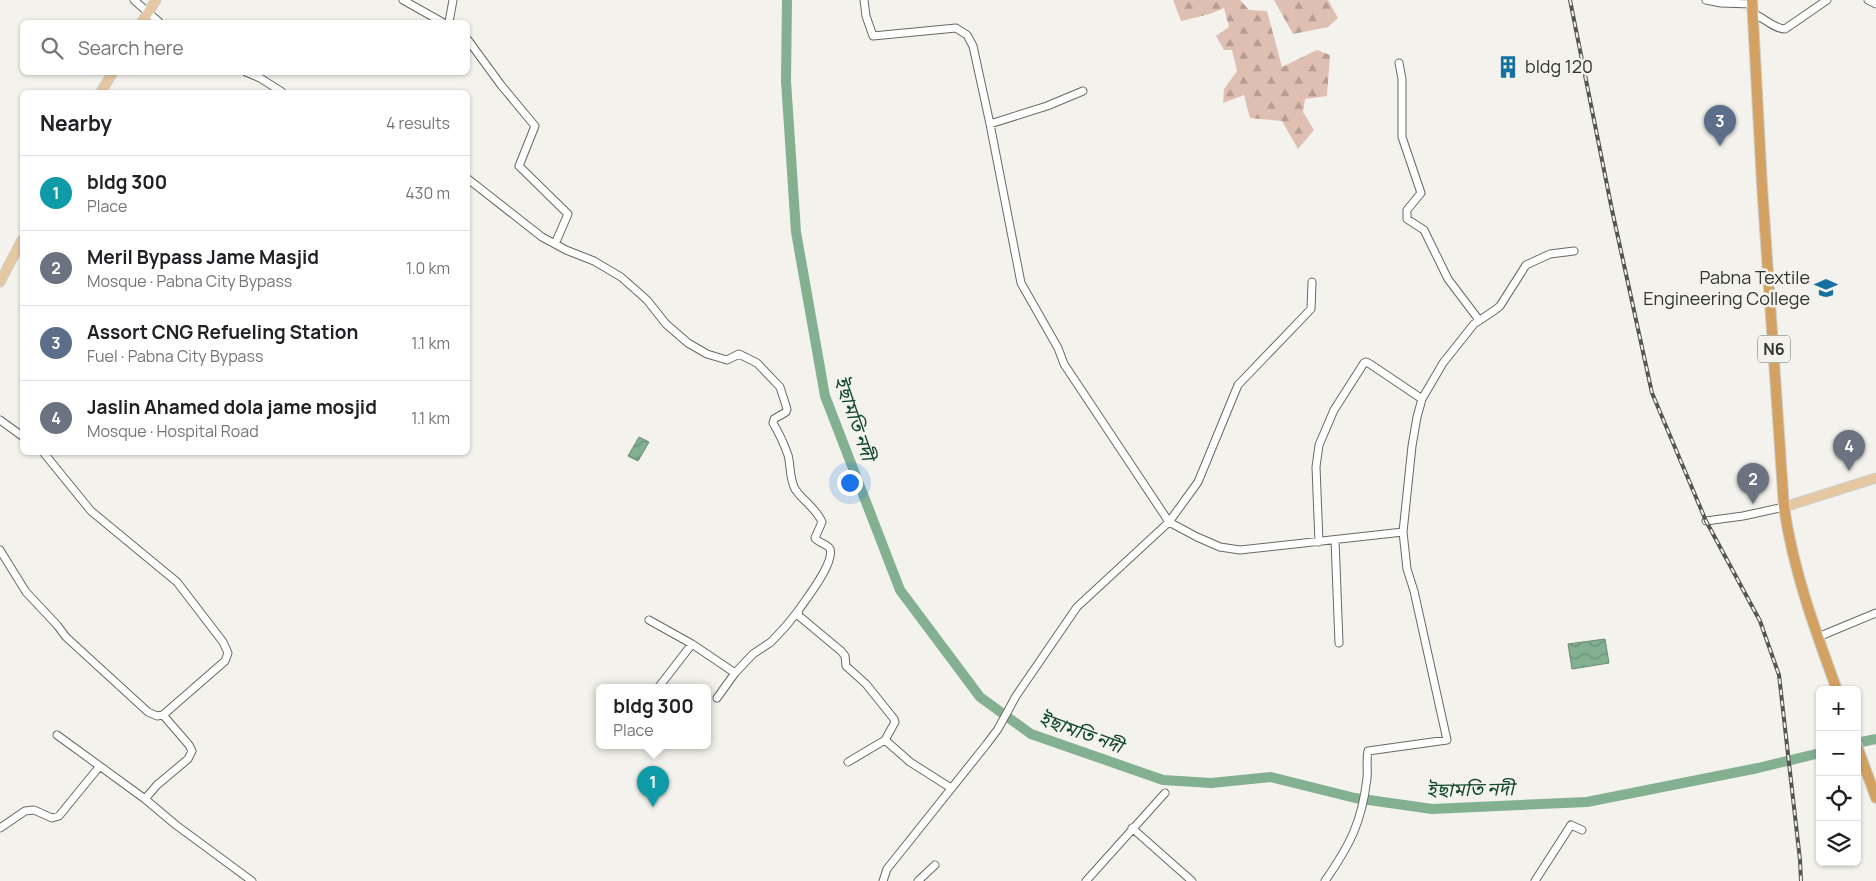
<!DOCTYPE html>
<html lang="en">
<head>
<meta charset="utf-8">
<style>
  body { margin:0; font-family:Manrope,"Noto Sans Bengali",sans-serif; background:#f2f2f2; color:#202124 }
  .controls { position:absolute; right:15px; bottom:15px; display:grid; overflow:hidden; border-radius:8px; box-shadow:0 1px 4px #0004 }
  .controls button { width:45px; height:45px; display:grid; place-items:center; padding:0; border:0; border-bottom:1px solid #e0e0e0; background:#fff; color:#202124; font:25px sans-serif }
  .you { position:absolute; left:849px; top:482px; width:18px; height:18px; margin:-12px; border:4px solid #fff; border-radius:50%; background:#1a73e8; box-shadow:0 0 0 8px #1a73e833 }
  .badge { display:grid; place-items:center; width:32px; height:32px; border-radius:50%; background:#db2777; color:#fff; font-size:16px; font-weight:700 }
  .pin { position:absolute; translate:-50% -41px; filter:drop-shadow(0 1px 2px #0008) }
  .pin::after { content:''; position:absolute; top:26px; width:18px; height:15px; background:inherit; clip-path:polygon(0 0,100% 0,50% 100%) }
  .popup { position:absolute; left:596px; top:684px; width:115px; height:65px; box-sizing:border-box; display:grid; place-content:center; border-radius:8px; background:#fff; filter:drop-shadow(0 1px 4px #0005); font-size:16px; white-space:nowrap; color:#757577 }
  .popup b { font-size:19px; color:#202124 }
  .popup::after { content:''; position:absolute; left:50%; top:100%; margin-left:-10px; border:10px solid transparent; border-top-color:#fff }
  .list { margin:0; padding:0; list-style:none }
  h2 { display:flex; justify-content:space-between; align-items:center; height:65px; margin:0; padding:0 20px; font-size:21px }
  h2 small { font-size:16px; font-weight:400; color:#757577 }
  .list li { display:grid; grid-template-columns:32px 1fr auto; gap:15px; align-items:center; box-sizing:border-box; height:75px; padding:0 20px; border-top:1px solid #e0e0e0 }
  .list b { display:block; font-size:19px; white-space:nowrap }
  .list p { margin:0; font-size:16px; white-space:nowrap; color:#757577 }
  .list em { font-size:16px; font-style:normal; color:#757577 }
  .icon { flex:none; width:28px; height:28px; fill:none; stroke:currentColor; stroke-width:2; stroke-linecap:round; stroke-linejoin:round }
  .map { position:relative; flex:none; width:1876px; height:881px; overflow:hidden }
  .search { position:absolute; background:#fff; box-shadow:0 1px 4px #0004; left:20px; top:20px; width:450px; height:55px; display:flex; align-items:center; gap:12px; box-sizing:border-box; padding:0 18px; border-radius:8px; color:#757577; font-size:19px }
  .panel { position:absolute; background:#fff; box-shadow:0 1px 4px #0004; left:20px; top:90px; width:450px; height:365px; border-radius:8px }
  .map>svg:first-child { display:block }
  .forest { fill:url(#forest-firs) }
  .water { fill:url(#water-waves); stroke:#6b8b74 }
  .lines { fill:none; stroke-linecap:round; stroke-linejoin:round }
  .river { stroke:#83b091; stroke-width:10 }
  .minor-casing { stroke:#696963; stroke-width:9 }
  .major-casing { stroke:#cecece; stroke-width:11 }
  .highway-casing { stroke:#cecece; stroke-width:12 }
  .minor { stroke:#fff; stroke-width:7 }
  .major { stroke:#e5c7a1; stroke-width:9 }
  .highway { stroke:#d3a263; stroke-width:10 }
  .rail-casing { stroke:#545450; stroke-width:4 }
  .rail { stroke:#f3f2ec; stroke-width:2; stroke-dasharray:5.5; stroke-linecap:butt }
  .labels { text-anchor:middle; stroke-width:5; stroke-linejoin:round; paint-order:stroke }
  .shield { fill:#f3f2ec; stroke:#6d6d69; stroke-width:1 }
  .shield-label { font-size:16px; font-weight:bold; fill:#343431 }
  .poi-label { font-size:18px; fill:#343431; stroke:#f3f2ec; text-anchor:start }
  .water-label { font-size:19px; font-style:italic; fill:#13492b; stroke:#f3f2ec }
</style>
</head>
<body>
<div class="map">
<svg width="1876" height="881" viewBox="0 0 1876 881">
  <defs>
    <pattern id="forest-firs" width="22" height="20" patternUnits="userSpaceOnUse" patternTransform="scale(1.25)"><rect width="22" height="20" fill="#dfbfb2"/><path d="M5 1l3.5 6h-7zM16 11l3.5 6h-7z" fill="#b69c91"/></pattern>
    <pattern id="water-waves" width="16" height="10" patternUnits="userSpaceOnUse" patternTransform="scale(1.25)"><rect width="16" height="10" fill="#83b091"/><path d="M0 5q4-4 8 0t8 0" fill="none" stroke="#6c9077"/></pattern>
  </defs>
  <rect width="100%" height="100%" fill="#f3f2ec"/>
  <path class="forest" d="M 1173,0 L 1240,0 L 1249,10 L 1267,11 L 1282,67 L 1317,50 L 1330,55 L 1327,96 L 1305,99 L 1303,112 L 1314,130 L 1298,149 L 1282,121 L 1250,118 L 1244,95 L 1223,103 L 1224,89 L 1237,71 L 1232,50 L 1224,50 L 1216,36 L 1229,27 L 1224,8 L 1210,14 L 1181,21 Z
    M 1274,0 L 1328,0 L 1338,18 L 1328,27 L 1293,34 Z"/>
  <path class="water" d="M 639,437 L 649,442 L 638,461 L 628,456 Z
    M 1605,639 L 1609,663 L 1572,669 L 1568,644 Z"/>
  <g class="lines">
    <path class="river" d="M 787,0 L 786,81 L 796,232 L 825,396 L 900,590 L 980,697 L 1031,734 L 1163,780 L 1211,783 L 1271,777 L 1355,798 L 1432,809 L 1587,802 L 1758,768 L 1820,753
      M 1857,743 L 1876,739"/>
    <defs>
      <path id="minor" d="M 134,0 L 159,22
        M 403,0 L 442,22
        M 864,0 L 866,16 L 873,36 L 956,28 L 967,35 L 973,46 L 990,124 L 1021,283 L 1058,348 L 1064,364 L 1169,522 L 1197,537 L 1220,547 L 1240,550 L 1403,532
        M 1706,0 L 1721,3 L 1752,4
        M 1868,0 L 1876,4
        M 1754,14 C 1764,18 1775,29 1785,29 L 1827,0
        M 449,22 L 453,0
        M 468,40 L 501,85 L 535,126 L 519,166 L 568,214 L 555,244
        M 1399,63 L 1402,79 L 1402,137 L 1421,193 L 1407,210 L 1407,219 L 1424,230 L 1448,279 L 1479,320
        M 246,72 L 260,78 L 282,92
        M 990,124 L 1047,106 L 1083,91
        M 468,179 L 542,237 L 566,250 L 594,261 L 621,277 L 647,300 L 666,324 L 688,343 L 707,354 L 727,360 L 739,354 L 757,363 L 780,387 L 787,409 L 786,412 L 774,419 L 773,423 C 779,433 784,444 788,455 C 791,466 789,477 795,489 C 803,501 816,508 822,522 L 815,538 C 818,543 828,544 830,549 C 835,563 806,599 798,611 L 799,616 L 841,651 L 845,656 L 846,666 L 866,684 L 894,719 L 895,722 L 885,740
        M 0,420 L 22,436
        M 43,452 L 91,511 L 177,582 L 223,642 L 228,653 L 225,661 L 163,715 L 189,745 L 192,751 L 188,759 L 157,785 L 145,799
        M 1706,521 L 1743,516 L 1784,507
        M 1335,540 L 1339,643
        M 1319,542 L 1316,467 L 1319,445 L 1334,410 L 1364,363 L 1366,362 L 1370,364 L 1422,399
        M 0,550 L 26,592 L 57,625 L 66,637 L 148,712 L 157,716 L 163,715
        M 649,620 L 692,644 L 735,673
        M 1818,637 L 1876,613
        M 658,688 L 692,644
        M 717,698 L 735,673 L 753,654 L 771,642 L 786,626 L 798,611
        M 57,735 L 145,799 L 176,825 L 252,881
        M 848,762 L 885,740 L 910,762 L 951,788
        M 0,828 L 25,811 L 34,810 L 52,818 L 59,816 L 99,767
        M 1132,828 L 1192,881
        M 883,881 L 887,869 L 986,745 L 998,729 L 1016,696 L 1077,607 L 1169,522 L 1198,482 L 1238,385 L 1311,309 L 1312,282
        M 918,881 L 935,865
        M 1086,881 L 1165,793
        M 1325,881 C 1350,845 1362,822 1367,778 C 1368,769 1366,760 1368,751 L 1447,740 L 1414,591 L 1407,569 L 1403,532 L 1412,446 L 1417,417 L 1422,399 L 1443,363 L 1474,324 L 1495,310 L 1500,306 L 1526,265 L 1550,254 L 1574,251
        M 1535,881 L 1571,825 L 1582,830"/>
      <path id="major" d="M 142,22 L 156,0
        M 101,92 L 113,72
        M 0,282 L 22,240
        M 1784,507 L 1876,478"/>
      <path id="highway" d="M 1752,0 L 1762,185 L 1784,507 C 1793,570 1815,630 1837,690
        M 1857,746 L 1876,798"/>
    </defs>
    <use href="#minor" class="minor-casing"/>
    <use href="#major" class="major-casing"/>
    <use href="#highway" class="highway-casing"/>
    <use href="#minor" class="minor"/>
    <use href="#major" class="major"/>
    <use href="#highway" class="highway"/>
    <defs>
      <path id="rail" d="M 1570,0 L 1612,210 L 1652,393 L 1706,521 L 1760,621 L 1779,675 L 1800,860 L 1801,881"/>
    </defs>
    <use href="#rail" class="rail-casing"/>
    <use href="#rail" class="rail"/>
  </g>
  <defs>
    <symbol id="building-bare" viewBox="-9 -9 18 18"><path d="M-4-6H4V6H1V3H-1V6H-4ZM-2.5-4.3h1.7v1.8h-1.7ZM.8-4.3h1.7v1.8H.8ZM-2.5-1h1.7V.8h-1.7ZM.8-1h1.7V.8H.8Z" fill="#15719f" stroke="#f3f2ec" stroke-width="2.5" paint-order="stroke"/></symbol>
    <symbol id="university-bare" viewBox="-9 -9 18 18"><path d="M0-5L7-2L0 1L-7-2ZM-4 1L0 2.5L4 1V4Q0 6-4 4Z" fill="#15719f" stroke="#f3f2ec" stroke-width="2.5" paint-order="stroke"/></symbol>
  </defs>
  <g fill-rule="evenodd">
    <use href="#building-bare" x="1492" y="51" width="32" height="32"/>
    <use href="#university-bare" x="1810" y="272" width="32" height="32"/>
  </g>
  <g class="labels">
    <rect class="shield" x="1758" y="335.5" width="32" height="27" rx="4"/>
    <g class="shield-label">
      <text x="1774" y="355">N6</text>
    </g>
    <g class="poi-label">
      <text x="1525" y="73">bldg 120</text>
      <text x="1810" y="284" text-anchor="end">Pabna Textile<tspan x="1810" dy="21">Engineering College</tspan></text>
    </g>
    <g class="water-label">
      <text transform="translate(855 418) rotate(71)" y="7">ইছামতি নদী</text>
      <text transform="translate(1081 732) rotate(20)" y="7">ইছামতি নদী</text>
      <text transform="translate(1470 789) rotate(-1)" y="7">ইছামতি নদী</text>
    </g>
  </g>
</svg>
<div class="controls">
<button>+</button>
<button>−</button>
<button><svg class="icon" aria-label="locate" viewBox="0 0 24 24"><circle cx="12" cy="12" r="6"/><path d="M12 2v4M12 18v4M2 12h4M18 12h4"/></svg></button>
<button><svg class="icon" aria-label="layers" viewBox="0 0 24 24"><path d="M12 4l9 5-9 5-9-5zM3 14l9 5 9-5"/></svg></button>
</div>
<div class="you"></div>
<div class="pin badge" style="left:653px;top:807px;background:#0f9aa8">1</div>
<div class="popup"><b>bldg 300</b>Place</div>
<div class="pin badge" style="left:1753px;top:504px;background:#6b7280">2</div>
<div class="pin badge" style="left:1720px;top:146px;background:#5c6f8a">3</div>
<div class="pin badge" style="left:1849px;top:471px;background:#6b7280">4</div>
<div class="search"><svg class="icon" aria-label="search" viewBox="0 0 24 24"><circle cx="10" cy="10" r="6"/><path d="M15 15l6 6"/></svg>Search here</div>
<section class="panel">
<h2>Nearby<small>4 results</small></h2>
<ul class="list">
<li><span class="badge" style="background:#0f9aa8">1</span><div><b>bldg 300</b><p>Place</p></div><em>430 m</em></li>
<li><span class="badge" style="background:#6b7280">2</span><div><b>Meril Bypass Jame Masjid</b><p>Mosque · Pabna City Bypass</p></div><em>1.0 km</em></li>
<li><span class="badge" style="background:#5c6f8a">3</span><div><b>Assort CNG Refueling Station</b><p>Fuel · Pabna City Bypass</p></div><em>1.1 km</em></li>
<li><span class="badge" style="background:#6b7280">4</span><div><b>Jaslin Ahamed dola jame mosjid</b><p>Mosque · Hospital Road</p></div><em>1.1 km</em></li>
</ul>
</section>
</div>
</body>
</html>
